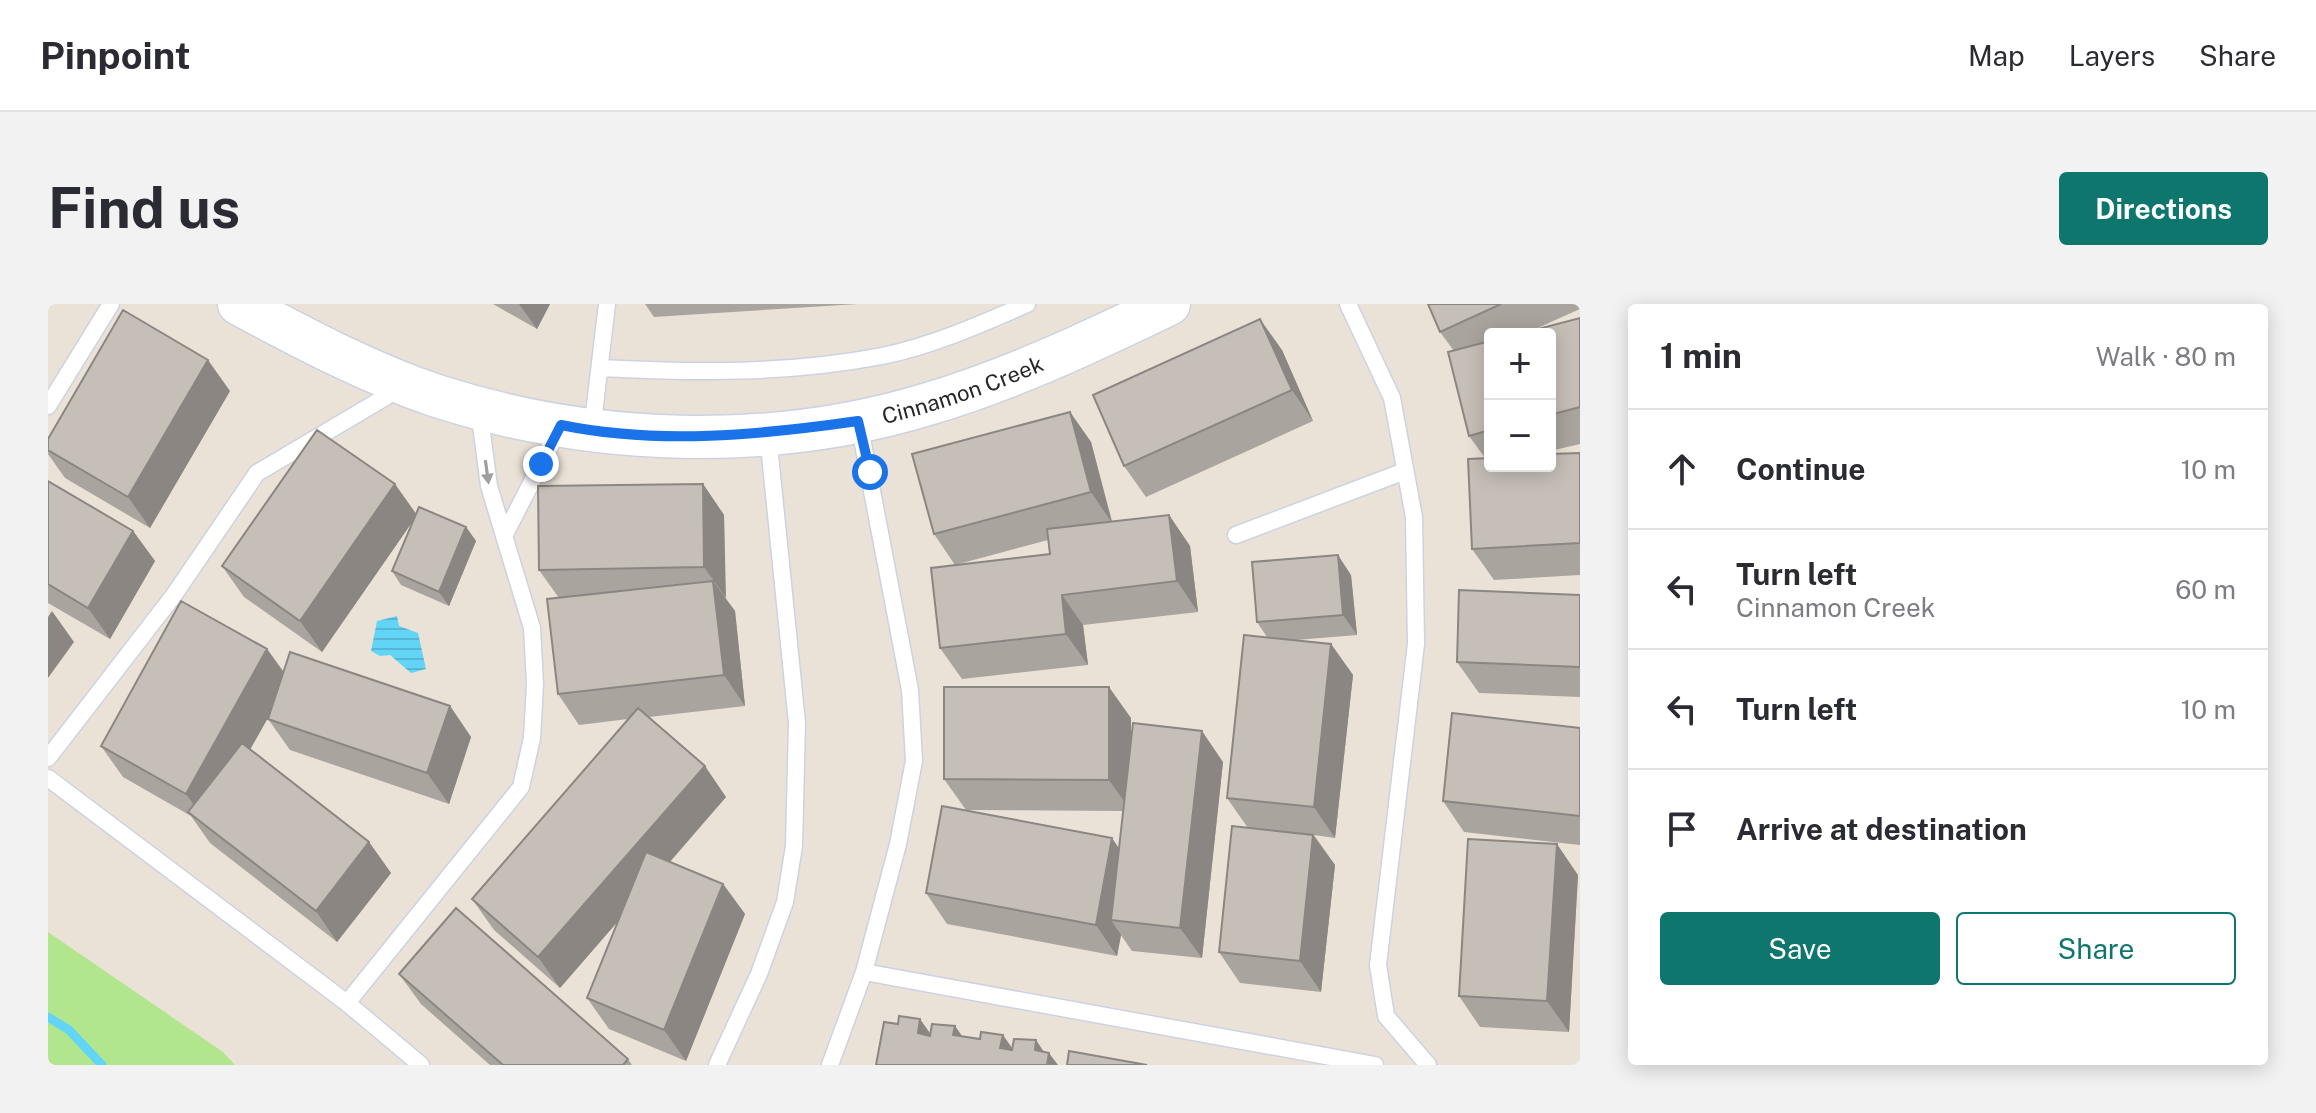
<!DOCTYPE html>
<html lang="en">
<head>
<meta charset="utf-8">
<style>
  body { margin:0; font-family:"Public Sans",sans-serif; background:#f2f2f3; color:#2b2b33 }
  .controls { position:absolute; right:24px; top:24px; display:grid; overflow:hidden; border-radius:8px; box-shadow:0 4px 20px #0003 }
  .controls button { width:72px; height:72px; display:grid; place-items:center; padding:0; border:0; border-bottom:2px solid #e1e1e2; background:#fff; color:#2b2b33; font:40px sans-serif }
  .stop { position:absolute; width:24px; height:24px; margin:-18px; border:6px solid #1a73e8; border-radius:50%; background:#fff }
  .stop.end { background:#1a73e8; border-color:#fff; box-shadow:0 2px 8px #0008 }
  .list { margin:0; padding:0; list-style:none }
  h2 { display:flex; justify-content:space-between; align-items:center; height:104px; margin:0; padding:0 32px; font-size:34px }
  h2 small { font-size:26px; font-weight:400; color:#7c7c81 }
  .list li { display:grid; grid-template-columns:52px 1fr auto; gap:24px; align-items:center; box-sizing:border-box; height:120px; padding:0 32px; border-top:2px solid #e1e1e2 }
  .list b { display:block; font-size:30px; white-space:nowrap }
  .list p { margin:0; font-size:26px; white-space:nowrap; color:#7c7c81 }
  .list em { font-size:26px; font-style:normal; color:#7c7c81 }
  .actions { display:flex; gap:16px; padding:24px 32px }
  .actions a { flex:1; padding:18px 0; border:2px solid #0f766e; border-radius:8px; text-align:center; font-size:28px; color:#0f766e }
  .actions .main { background:#0f766e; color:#fff }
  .icon { flex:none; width:44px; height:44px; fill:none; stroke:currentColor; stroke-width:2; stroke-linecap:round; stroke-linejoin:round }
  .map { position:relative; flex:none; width:1532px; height:761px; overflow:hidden; border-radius:8px }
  header { display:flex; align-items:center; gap:48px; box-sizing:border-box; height:112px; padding:0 40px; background:#fff; border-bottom:2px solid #e1e1e2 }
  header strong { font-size:38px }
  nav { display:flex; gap:44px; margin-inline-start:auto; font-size:28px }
  .intro { display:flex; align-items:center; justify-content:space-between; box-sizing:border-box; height:192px; padding:0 48px }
  h1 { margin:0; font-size:56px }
  .button { padding:20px 36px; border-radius:8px; background:#0f766e; color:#fff; font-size:28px; font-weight:700 }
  main { display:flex; gap:48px; padding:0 48px }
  aside { flex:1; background:#fff; border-radius:8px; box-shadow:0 4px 20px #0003 }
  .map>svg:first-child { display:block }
  .grass { fill:#b1e68f }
  .water { fill:url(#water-rules) }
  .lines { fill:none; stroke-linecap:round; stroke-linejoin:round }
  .stream { stroke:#62d5f6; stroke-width:9 }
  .service-casing { stroke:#cdd2e2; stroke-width:19 }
  .tertiary-casing { stroke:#cdd2e2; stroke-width:45 }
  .service { stroke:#fff; stroke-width:16 }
  .tertiary { stroke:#fff; stroke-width:42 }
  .wall { fill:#aaa49e }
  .shaded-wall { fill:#8b8681 }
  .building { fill:#c6bfb8; stroke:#8b8681; stroke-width:2 }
  .oneway { fill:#9e9e9e }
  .route { stroke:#1a73e8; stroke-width:10 }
  .labels { text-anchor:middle; stroke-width:7; stroke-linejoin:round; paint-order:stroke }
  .street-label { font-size:22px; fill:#272727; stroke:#fff }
</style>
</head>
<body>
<header>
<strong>Pinpoint</strong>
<nav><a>Map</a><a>Layers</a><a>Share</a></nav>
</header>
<div class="intro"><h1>Find us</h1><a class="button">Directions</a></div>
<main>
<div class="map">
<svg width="1532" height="761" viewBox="0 0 1532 761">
  <defs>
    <pattern id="water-rules" width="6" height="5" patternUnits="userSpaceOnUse" patternTransform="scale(2)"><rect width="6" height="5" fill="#62d5f6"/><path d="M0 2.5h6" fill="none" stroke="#55b7d3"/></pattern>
  </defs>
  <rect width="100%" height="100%" fill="#ebe2d7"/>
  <path class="grass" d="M 0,628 L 175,748 L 187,761 L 0,761 Z"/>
  <path class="water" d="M 349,312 L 351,322 L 370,329 L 378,365 L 363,369 L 342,351 L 332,352 L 323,347 L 329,317 Z"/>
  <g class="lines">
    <path class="stream" d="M 0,713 L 21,726 L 54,761"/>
    <defs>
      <path id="service" d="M 1300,0 L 1344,94 L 1366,213 L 1368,340 L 1330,661 L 1338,712 L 1380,761
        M 552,64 C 647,69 740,70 834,52 C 884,42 933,20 979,0
        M 0,102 L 63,0
        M 544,126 L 559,0
        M 1188,231 L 1357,167
        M 456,232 L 512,123
        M 0,454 L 126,291 L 209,169 L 351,85
        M 0,474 L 299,699 L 373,761
        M 816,668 L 1327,761
        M 299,699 L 473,483 L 484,434 L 487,380 L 484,324 L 441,182 L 431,106
        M 669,761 L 711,670 L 737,598 L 746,542 L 749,419 L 720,131
        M 782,761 L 816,668 L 850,540 L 866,457 L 862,386 L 811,119"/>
      <g id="tertiary">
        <path id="s1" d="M 191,0 C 255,34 320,69 389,92 C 545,142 723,148 880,100 C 964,75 1042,38 1121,0"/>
      </g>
    </defs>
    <use href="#service" class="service-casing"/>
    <use href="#tertiary" class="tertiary-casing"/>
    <use href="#service" class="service"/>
    <use href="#tertiary" class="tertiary"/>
  </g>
  <path class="wall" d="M 445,0 L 502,0 L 489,25 Z
    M 597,0 L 810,0 L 606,13 Z
    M 1380,0 L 1532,0 L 1532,5 L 1485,26 L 1532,14 L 1532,140 L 1502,147 L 1502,30 L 1442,30 L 1442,162 L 1532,149 L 1532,271 L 1446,276 L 1424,245 L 1437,154 L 1421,132 L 1406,47 L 1392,28 Z
    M 1234,46 L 1265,117 L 1098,193 L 1076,162 Z
    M 182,87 L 102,224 L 17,174 L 0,150 L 0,135 Z
    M 1022,108 L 1043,138 L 1064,217 L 1121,211 L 1142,242 L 1150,308 L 1035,321 L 1040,361 L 914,375 L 892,344 L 1002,250 L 1000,236 L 907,261 L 886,230 Z
    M 0,177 L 85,227 L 107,257 L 62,335 L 0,299 Z
    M 655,180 L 676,211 L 677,294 L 687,307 L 697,402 L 601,413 L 678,493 L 622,558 L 675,580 L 697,610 L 638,757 L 561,725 L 539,694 L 570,617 L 512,684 L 446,626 L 424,595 L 580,415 L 531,421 L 510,390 L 511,294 L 491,266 Z
    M 368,210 L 418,223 L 428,237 L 401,302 L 353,281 L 344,267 L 365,217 L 274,348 L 196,293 L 174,262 Z
    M 1303,271 L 1309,331 L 1248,336 L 1283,340 L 1305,371 L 1287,534 L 1266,531 L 1287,561 L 1273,688 L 1192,679 L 1171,648 L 1200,524 L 1179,494 L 1219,333 L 1209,318 Z
    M 1532,291 L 1532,393 L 1431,389 L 1409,358 Z
    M 219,345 L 236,368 L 402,402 L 423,433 L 401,500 L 242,446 L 220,415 L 221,412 L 202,445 L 321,538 L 343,569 L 289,638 L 162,539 L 143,512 L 75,473 L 53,442 Z
    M 1083,414 L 1083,436 L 1175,458 L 1154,654 L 1084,647 L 1073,631 L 1069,652 L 899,620 L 878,589 L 1071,544 L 1075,507 L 918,506 L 896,475 Z
    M 1532,424 L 1532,541 L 1416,528 L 1395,497 Z
    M 1530,571 L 1521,728 L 1432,723 L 1411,692 Z
    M 351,670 L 580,755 L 584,761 L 442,761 L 373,700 Z"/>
  <path class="shaded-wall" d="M 471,0 L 502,0 L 489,25 Z
    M 1212,15 L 1234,46 L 1265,117 L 1244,86 Z
    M 160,56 L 182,87 L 102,224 L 80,193 Z
    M 1022,108 L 1043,138 L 1064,219 L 1043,188 Z
    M 347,180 L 369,211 L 274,348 L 252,317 Z
    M 655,180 L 676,211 L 678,294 L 656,263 Z
    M 1121,211 L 1142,242 L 1150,308 L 1129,277 Z
    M 418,223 L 428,237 L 401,302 L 391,288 Z
    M 85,227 L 107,257 L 62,335 L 40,304 Z
    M 1290,251 L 1303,271 L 1309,331 L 1295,311 Z
    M 665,277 L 687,307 L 697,402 L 676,371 Z
    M 1014,291 L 1035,321 L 1040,361 L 1018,330 Z
    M 4,307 L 26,338 L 0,374 L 0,313 Z
    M 1283,340 L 1305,371 L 1287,534 L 1266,503 Z
    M 219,345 L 241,376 L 160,521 L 138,490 Z
    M 1061,383 L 1083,414 L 1083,507 L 1061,476 Z
    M 402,402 L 423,433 L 401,500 L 379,469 Z
    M 1154,427 L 1175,458 L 1154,654 L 1132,624 Z
    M 657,462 L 678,493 L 512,684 L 490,653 Z
    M 1265,531 L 1287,561 L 1273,688 L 1252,657 Z
    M 1064,534 L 1085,565 L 1063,616 L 1073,631 L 1069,652 L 1048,621 Z
    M 321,538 L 343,569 L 289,638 L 268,607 Z
    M 1509,540 L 1530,571 L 1521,728 L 1499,697 Z
    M 675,580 L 697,610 L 638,757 L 616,726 Z
    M 872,715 L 894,746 L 870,729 Z
    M 907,722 L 929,753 L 905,731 Z
    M 955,731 L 976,761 L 952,744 Z
    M 988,736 L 1000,754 L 1001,749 L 1010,761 L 998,761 L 987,746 Z"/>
  <path class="building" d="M 1380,0 L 1453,0 L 1392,28 Z
    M 75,6 L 160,56 L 80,193 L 0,146 L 0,135 Z
    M 1532,14 L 1532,103 L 1502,111 L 1502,30 L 1471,30 Z
    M 1212,15 L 1244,86 L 1076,162 L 1045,91 Z
    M 1442,37 L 1442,126 L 1421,132 L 1400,48 Z
    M 1022,108 L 1043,188 L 886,230 L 864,150 Z
    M 269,126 L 347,180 L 252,317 L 174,262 Z
    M 1532,149 L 1532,239 L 1424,245 L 1420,155 L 1442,154 L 1442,162 L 1502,162 L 1502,150 Z
    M 0,177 L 85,227 L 40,304 L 0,280 Z
    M 655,180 L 656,263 L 491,266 L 490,182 Z
    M 371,203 L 418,223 L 391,288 L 344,267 Z
    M 1121,211 L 1129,277 L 1014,291 L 1018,330 L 892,344 L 883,264 L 1002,250 L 999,225 Z
    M 1290,251 L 1295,311 L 1209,318 L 1204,258 Z
    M 665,277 L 676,371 L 510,390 L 499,295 Z
    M 1411,286 L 1532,291 L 1532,363 L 1409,358 Z
    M 133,297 L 219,345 L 138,490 L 53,442 Z
    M 1196,331 L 1283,340 L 1266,503 L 1179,494 Z
    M 242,348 L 402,402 L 379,469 L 220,415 Z
    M 896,383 L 1061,383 L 1061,476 L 896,475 Z
    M 590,404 L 657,462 L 490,653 L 424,595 Z
    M 1404,409 L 1532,424 L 1532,512 L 1395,497 Z
    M 1085,419 L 1154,427 L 1132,624 L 1063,616 Z
    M 194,439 L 321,538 L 268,607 L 140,508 Z
    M 894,502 L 1064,534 L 1048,621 L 878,589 Z
    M 1184,522 L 1265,531 L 1252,657 L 1171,648 Z
    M 1420,535 L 1509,540 L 1499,697 L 1411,692 Z
    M 598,548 L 675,580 L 616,726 L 539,694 Z
    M 408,604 L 580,755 L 575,761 L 455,761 L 351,670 Z
    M 851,712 L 872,715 L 870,729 L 882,732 L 884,720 L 907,722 L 905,731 L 932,735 L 933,728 L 955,731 L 952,744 L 964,746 L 966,735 L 988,736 L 987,746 L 1001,749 L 999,761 L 828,761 L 836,718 L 850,720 Z
    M 1021,747 L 1099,761 L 1019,761 Z"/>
  <defs><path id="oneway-solid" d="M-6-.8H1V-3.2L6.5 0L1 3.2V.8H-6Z" transform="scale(2)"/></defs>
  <use class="oneway" href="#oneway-solid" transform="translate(439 168) rotate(82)"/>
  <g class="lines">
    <path class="route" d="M 493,160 L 513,121 C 611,141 712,131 810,117 L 822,168"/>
  </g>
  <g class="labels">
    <g class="street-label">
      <text dy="8" stroke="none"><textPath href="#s1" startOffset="754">Cinnamon Creek</textPath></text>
    </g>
  </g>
</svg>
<div class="controls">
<button>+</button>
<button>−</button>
</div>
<div class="stop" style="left:822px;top:168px"></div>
<div class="stop end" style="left:493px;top:160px"></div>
</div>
<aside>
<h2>1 min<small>Walk · 80 m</small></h2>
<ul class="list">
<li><svg class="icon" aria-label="ahead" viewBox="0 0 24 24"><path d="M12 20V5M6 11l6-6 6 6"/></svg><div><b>Continue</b></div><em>10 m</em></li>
<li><svg class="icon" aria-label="left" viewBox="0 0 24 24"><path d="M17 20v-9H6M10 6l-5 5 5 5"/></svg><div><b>Turn left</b><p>Cinnamon Creek</p></div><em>60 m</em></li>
<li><svg class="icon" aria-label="left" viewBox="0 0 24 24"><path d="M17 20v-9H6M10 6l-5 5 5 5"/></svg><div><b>Turn left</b></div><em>10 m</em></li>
<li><svg class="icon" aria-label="arrive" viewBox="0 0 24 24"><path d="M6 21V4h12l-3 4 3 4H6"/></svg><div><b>Arrive at destination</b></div></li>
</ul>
<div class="actions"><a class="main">Save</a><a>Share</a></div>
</aside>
</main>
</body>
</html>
